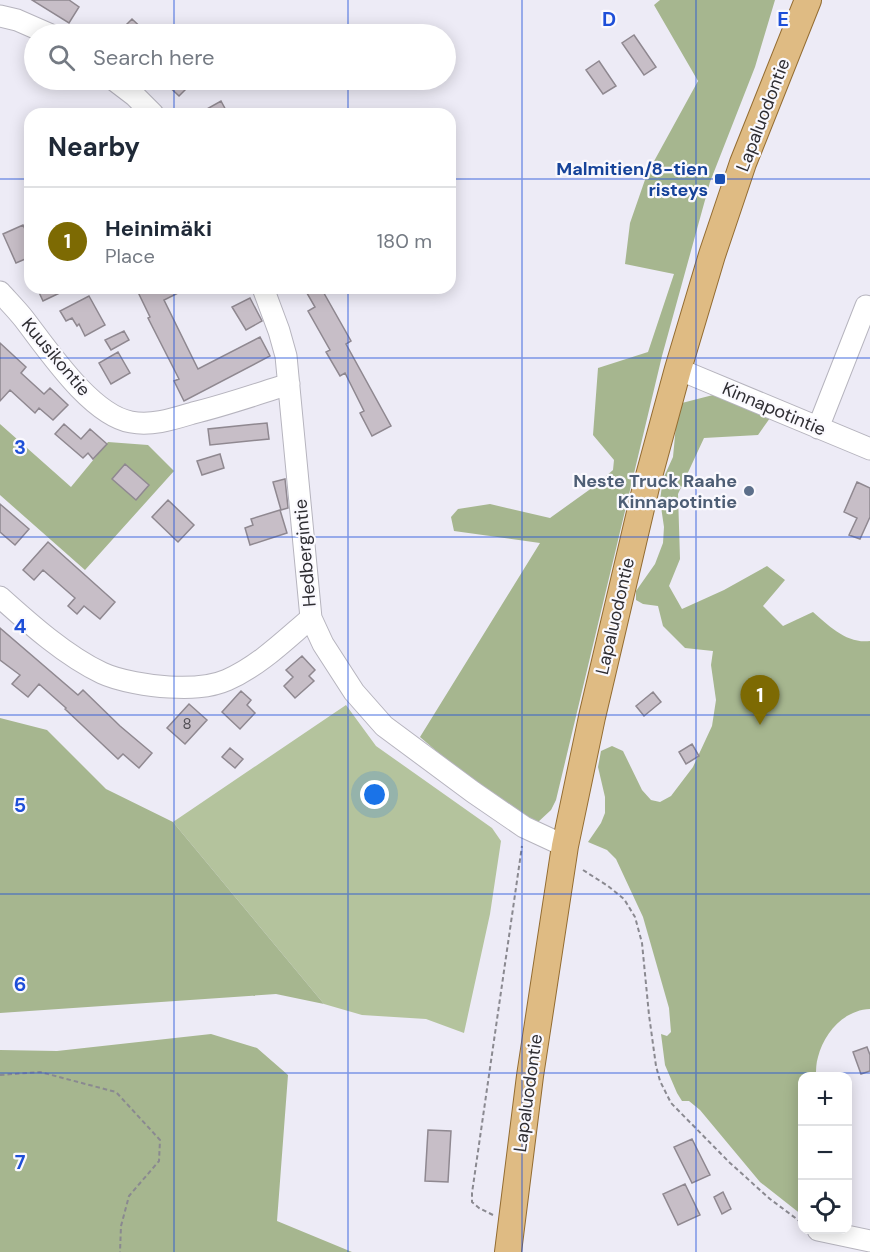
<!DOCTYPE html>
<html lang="en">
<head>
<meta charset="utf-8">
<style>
  body { margin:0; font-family:"DM Sans",sans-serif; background:#f6f6f7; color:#1f2937 }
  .controls { position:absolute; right:18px; bottom:18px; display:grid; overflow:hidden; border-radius:12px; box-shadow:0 3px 15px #0003 }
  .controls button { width:54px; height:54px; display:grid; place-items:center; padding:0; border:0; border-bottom:2px solid #e0e1e3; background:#fff; color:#1f2937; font:30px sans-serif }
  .you { position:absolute; left:375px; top:795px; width:21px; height:21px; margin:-15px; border:4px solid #fff; border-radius:50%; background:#1a73e8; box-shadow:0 0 0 9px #1a73e833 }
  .badge { display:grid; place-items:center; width:39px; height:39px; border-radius:50%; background:#7d6a03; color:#fff; font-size:20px; font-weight:700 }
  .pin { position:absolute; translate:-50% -50px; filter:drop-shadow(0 2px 3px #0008) }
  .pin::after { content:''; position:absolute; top:32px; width:21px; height:18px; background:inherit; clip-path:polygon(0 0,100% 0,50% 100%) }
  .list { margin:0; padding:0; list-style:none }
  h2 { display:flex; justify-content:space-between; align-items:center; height:78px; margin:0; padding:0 24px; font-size:26px }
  h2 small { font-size:20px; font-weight:400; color:#747a83 }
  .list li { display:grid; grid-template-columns:39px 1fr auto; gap:18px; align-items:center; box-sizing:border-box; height:108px; padding:0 24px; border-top:2px solid #e0e1e3 }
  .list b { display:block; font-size:22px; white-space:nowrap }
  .list p { margin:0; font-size:20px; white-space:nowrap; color:#747a83 }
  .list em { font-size:20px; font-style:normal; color:#747a83 }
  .icon { flex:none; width:33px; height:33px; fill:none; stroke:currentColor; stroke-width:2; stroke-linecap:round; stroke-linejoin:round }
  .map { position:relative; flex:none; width:870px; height:1252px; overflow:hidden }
  .search { position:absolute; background:#fff; box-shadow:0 3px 15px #0003; left:24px; top:24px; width:432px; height:66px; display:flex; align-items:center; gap:15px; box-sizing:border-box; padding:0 21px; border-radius:33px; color:#747a83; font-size:22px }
  .panel { position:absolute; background:#fff; box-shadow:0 3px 15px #0003; left:24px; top:108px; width:432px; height:186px; border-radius:18px }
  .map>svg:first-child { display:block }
  .green { fill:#b4c39d }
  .forest { fill:#a6b68f }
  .building { fill:#c7bec7; stroke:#8f8890; stroke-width:1.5 }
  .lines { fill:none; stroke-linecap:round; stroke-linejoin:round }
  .minor-casing { stroke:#b6b4be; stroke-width:23 }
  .major-casing { stroke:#936c31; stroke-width:28 }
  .path { stroke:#8a8990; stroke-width:2; stroke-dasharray:4.5 3; stroke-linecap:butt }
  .minor { stroke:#fff; stroke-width:21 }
  .major { stroke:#dfbb83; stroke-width:26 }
  .grid { fill:none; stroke:#1d4ed8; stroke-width:1.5; stroke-opacity:0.55 }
  .transit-dot { fill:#1a4fb4; stroke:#faf9fe; stroke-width:2 }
  .service-dot { fill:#5c6f8a; stroke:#faf9fe; stroke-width:2 }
  .labels { text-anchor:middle; stroke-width:4.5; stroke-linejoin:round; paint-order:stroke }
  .number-label { font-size:15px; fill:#545157 }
  .street-label { font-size:18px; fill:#2e2d32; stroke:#faf9fe }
  .transit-label { font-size:18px; font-weight:bold; fill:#164399; stroke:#faf9fe; text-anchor:end }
  .service-label { font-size:18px; font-weight:bold; fill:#4e5e75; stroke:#faf9fe; text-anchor:end }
  .grid-label { font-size:20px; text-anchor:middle; font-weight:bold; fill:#1d4ed8; stroke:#faf9fe; stroke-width:4.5; stroke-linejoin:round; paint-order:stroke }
</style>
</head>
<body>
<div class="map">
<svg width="870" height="1252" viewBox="0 0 870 1252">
  <rect width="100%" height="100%" fill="#edebf6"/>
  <path class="green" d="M 346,705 L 376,746 L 492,828 L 501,841 L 490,914 L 464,1033 L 426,1019 L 362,1015 L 324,1004 L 173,822 Z"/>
  <path class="forest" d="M 660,0 L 775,0 L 755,67 L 710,182 L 662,356 L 556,800 L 551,810 L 537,823 L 505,810 L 420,737 L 540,543 L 454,531 L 451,517 L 458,509 L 490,504 L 550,518 L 596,485 L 613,470 L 614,460 L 593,435 L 598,368 L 648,352 L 674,274 L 625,264 L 630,223 L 647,174 L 698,81 L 654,5 Z
    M 713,395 L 770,418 L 758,435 L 704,438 L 678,494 L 680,559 L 669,586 L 682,609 L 724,590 L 767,566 L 785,580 L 763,606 L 783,626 L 813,612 C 829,626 847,644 870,641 L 870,1009 C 844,1010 824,1033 818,1057 C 816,1063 816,1070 816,1076 L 802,1076 L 802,1215 L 760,1182 L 700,1110 L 689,1101 L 682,1101 L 677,1093 L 665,1065 L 661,1034 L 667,1036 L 671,1032 L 669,1008 L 643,917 L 616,859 L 607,850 L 588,842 L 601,823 L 605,813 L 605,797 L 598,767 L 601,751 L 612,746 L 623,751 L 642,790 L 651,800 L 660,802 L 671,796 L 693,767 L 712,726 L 716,700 L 711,665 L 713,651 L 685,648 L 663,626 L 658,606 L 643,604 L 636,600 L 636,591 L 655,564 L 663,543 L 664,527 L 660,500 L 663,479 L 673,457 L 678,404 Z
    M 0,424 L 71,487 L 108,442 L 148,445 L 174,471 L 85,570 L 0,495 Z
    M 0,718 L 47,730 L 106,789 L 173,822 L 324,1004 L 276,994 L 0,1013 Z
    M 211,1034 L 257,1048 L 288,1075 L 277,1221 L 352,1252 L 0,1252 L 0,1050 L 57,1051 Z"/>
  <path class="building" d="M 32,0 L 69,0 L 79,7 L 69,23 Z
    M 132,19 L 148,34 L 117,34 Z
    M 634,35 L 656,67 L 644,75 L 622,43 Z
    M 599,61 L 616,86 L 603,94 L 586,70 Z
    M 162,80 L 195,80 L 179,96 Z
    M 221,101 L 228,114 L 198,114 Z
    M 23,225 L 30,240 L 30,257 L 16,263 L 3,234 Z
    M 37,288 L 70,288 L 43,301 Z
    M 136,288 L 188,288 L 164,300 L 198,369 L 260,337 L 270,356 L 184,401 L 174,381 L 179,379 L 148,318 L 150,317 Z
    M 304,288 L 321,288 L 351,341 L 346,344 L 391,426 L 372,436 L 360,413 L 364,411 L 345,373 L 340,376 L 326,352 L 330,350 L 308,311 L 315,307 Z
    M 89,296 L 105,325 L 85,336 L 79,324 L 77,326 L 72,318 L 66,321 L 60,311 Z
    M 250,298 L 262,321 L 246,330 L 232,307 Z
    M 124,331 L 129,340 L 111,350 L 105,340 Z
    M 0,343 L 26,367 L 21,373 L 44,394 L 50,388 L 68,405 L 53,420 L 39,408 L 35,413 L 10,390 L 0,401 Z
    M 118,352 L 130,373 L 111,384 L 99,363 Z
    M 267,423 L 269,439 L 210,445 L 208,429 Z
    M 64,424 L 81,439 L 90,429 L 107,444 L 93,459 L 88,453 L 83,458 L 55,434 Z
    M 220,454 L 224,468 L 202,475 L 197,461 Z
    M 125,464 L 149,485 L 136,500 L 112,479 Z
    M 285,479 L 288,508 L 281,510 L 273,482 Z
    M 857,482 L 870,488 L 870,517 L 860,539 L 849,535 L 857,518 L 844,512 Z
    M 168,500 L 194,525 L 178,542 L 152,517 Z
    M 0,504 L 29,529 L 15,545 L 0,532 Z
    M 280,510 L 287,533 L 250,545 L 245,528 L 253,525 L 251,519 Z
    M 48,542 L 115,602 L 100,619 L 84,606 L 77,614 L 68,606 L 75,598 L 43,570 L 34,580 L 23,570 Z
    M 0,628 L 78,695 L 83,690 L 120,726 L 152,753 L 139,768 L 123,754 L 118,759 L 65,709 L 66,708 L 39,684 L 28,697 L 12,684 L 20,675 L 0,660 Z
    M 302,656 L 315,670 L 309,676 L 314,681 L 295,698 L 284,686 L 293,677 L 286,670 Z
    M 241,691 L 251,700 L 247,705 L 255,713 L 240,729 L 222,712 Z
    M 653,692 L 661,702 L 644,716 L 636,706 Z
    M 189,704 L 207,720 L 185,744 L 167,728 Z
    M 692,744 L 699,756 L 686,764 L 679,752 Z
    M 230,748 L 243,759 L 235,768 L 222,757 Z
    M 867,1047 L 870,1055 L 870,1071 L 861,1074 L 853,1052 Z
    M 428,1130 L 451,1131 L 448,1182 L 425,1181 Z
    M 692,1139 L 710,1175 L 692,1183 L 674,1147 Z
    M 685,1184 L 700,1215 L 678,1225 L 663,1194 Z
    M 723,1192 L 731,1209 L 722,1214 L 714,1197 Z"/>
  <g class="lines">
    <defs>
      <path id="minor" d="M 0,16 L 17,20 L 49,34
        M 114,80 L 135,96 L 153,114
        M 263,288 L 279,331 L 286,356 L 311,618 L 323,644 L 354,692 L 384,726 L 473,792 L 524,827 L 565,846
        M 0,292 C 8,301 17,310 24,319 C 48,350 91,415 131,422 C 152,426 173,419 193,413 C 226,405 257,394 289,384
        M 678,369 L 870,449
        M 818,428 L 866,306 L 870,308
        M 0,597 C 30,624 66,656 102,673 C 119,681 150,686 169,687 C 188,688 209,688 227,680 C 259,666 285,640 311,618
        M 818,1230 L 870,1241"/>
      <path id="major" d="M 508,1252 L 530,1076 L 565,846 L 592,717 L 646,487 L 678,369 L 712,255 L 743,163 L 808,0"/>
    </defs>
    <use href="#minor" class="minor-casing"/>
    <use href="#major" class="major-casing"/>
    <path class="path" d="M 583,870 L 608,886 L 624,899 L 635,917 L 642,943 L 649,1015 L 656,1066 L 660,1081 L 671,1103 L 730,1163 L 770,1199 L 802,1223
      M 0,1075 L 40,1072 L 116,1092 L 160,1140 L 159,1161 L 129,1196 L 121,1226 L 120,1252
      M 493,1215 L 479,1208 L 472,1202 L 472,1193 L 522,846"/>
    <use href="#minor" class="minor"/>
    <use href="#major" class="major"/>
  </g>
  <path class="grid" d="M 174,0 L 174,34M 348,0 L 348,34M 522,0 L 522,1252M 696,0 L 696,1252M 174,80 L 174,114M 348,80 L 348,114M 0,179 L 30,179M 450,179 L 870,179M 174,288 L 174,1252M 348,288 L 348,1252M 0,358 L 870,358M 0,537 L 870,537M 0,715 L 870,715M 0,894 L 870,894M 0,1073 L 870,1073"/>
  <rect class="transit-dot" x="714" y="173" width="12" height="12" rx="3"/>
  <circle class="service-dot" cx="749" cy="491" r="6"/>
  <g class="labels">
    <g class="number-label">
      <text x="187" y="729">8</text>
    </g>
    <g class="street-label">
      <text transform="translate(763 115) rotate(-69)" y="6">Lapaluodontie</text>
      <text transform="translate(56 357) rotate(50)" y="6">Kuusikontie</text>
      <text transform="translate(774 409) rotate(23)" y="6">Kinnapotintie</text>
      <text transform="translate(305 553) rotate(-95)" y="6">Hedbergintie</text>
      <text transform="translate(615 616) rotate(-77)" y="6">Lapaluodontie</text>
      <text transform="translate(528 1093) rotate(-82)" y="6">Lapaluodontie</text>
    </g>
    <g class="transit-label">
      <text x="708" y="175">Malmitien/8-tien<tspan x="708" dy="21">risteys</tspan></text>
    </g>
    <g class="service-label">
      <text x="737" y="487">Neste Truck Raahe<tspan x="737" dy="21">Kinnapotintie</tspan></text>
    </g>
  </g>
  <g class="grid-label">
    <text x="609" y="26">D</text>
    <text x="783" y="26">E</text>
    <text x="20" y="454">3</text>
    <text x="20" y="633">4</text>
    <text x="20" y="812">5</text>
    <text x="20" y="991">6</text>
    <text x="20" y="1169">7</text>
  </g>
</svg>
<div class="controls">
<button>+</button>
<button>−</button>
<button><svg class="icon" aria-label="locate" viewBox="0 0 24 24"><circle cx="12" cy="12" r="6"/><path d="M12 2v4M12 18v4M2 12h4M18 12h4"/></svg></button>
</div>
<div class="you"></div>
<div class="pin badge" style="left:760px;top:725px">1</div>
<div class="search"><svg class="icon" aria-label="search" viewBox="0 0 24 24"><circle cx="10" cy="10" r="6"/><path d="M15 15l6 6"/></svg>Search here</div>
<section class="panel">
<h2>Nearby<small></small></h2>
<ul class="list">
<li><span class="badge">1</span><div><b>Heinimäki</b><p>Place</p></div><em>180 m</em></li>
</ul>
</section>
</div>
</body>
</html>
